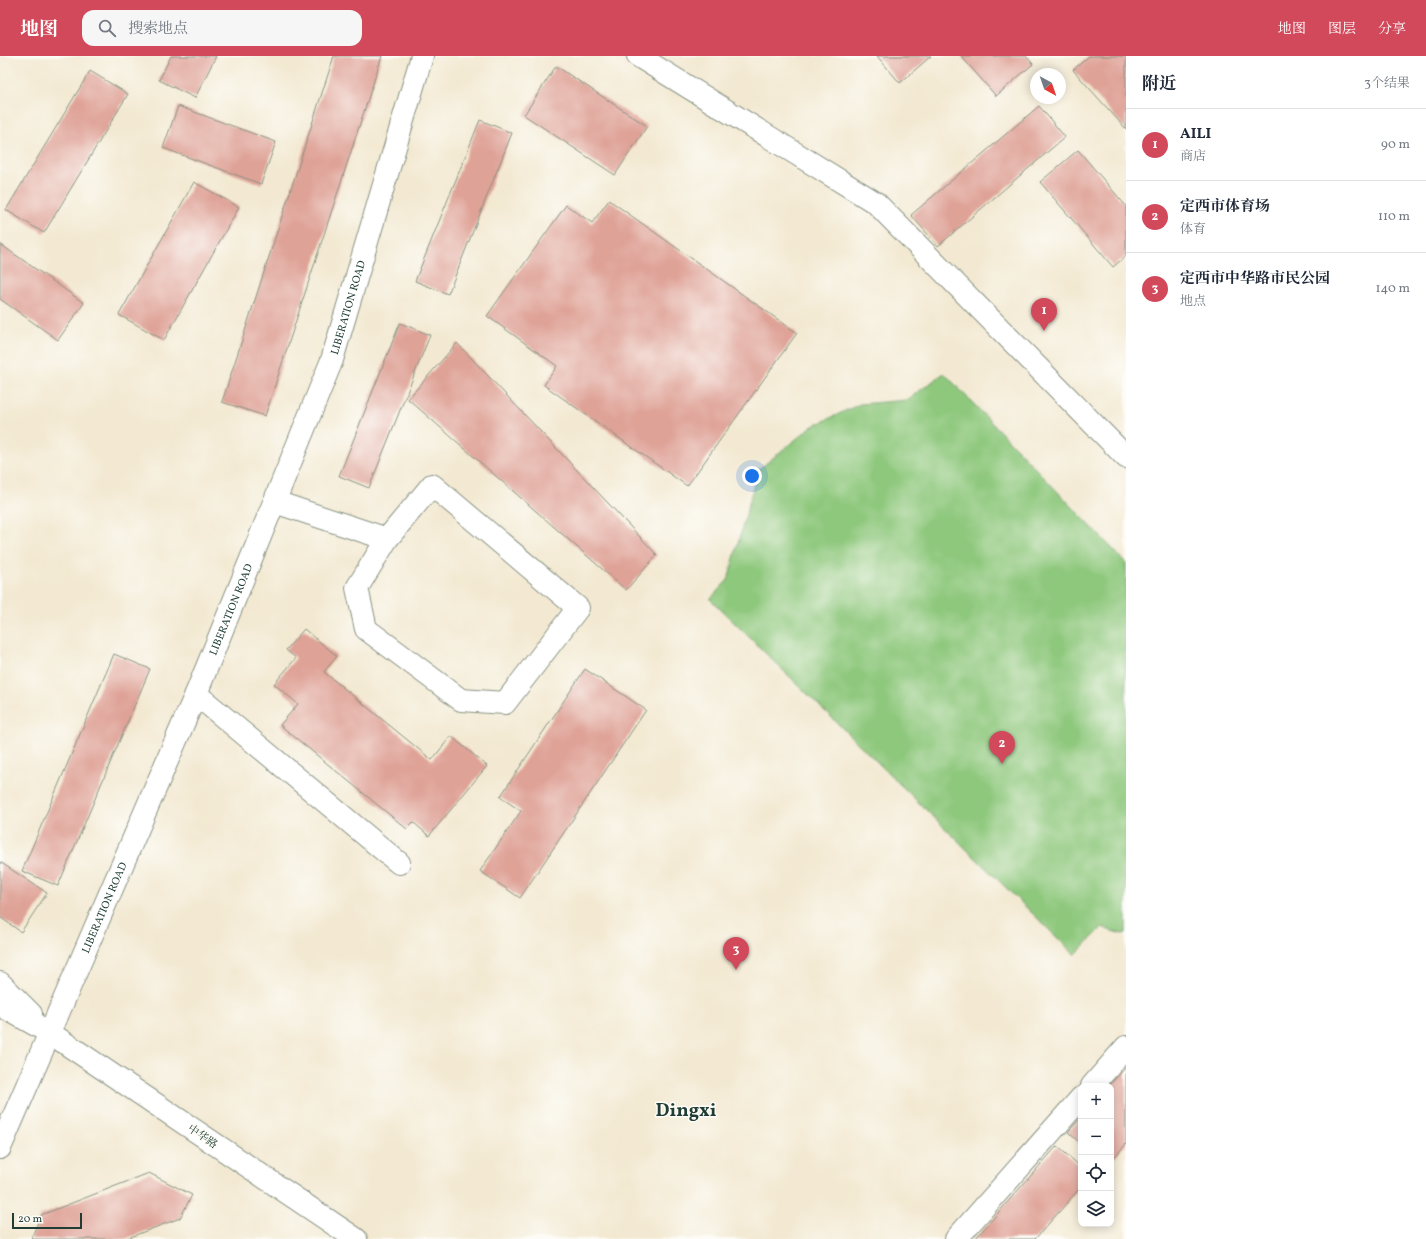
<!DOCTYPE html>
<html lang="zh">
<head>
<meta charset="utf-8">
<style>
  body { margin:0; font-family:Vollkorn,"Noto Serif SC",serif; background:#f6f6f7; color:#1f2937 }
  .controls { position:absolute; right:12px; bottom:12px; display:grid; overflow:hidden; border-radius:8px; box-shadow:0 2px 10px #0003 }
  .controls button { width:36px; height:36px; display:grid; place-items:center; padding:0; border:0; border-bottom:1px solid #e0e1e3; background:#fff; color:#1f2937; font:20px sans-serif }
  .compass { position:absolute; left:1030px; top:12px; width:36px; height:36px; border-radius:50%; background:#fff; box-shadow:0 2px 10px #0003; rotate:140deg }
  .scale { position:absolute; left:12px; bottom:10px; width:70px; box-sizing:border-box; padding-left:4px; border:2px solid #1f3d34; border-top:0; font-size:11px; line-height:14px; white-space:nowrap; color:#1f3d34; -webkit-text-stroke:3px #fdfcf7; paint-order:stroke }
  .you { position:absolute; left:752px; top:420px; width:14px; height:14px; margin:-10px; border:3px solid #fff; border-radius:50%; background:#1a73e8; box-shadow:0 0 0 6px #1a73e833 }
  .badge { display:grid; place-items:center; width:26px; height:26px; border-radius:50%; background:#d1495b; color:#fff; font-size:13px; font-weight:700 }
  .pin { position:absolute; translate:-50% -33px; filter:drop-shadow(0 1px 2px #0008) }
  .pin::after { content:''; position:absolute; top:21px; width:14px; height:12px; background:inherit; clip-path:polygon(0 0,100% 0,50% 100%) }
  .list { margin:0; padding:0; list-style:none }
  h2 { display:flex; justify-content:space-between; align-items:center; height:52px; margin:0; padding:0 16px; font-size:17px }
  h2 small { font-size:13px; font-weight:400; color:#747a83 }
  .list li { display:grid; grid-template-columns:26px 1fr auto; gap:12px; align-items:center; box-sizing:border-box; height:72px; padding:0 16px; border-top:1px solid #e0e1e3 }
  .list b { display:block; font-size:15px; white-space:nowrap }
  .list p { margin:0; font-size:13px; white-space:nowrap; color:#747a83 }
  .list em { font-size:13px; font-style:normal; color:#747a83 }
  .icon { flex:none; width:22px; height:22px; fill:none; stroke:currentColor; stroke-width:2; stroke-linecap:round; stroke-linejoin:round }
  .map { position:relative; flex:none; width:1126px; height:1183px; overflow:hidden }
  header { display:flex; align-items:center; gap:24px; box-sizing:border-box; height:56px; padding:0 20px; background:#d1495b; color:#fff }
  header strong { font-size:19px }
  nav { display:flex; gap:22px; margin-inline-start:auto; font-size:14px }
  .search { width:280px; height:36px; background:#f6f6f7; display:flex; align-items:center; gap:10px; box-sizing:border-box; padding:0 14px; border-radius:12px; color:#747a83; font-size:15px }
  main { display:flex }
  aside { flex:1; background:#fff }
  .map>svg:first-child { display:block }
  .green { fill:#8ec87d; stroke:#568258 }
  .building { fill:#dfa297 }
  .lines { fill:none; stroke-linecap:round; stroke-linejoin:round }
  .minor-casing { stroke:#899383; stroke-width:24 }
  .major-casing { stroke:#899383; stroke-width:24 }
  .minor { stroke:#fff; stroke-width:22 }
  .major { stroke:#fff; stroke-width:22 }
  .labels { text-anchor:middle; stroke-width:3; stroke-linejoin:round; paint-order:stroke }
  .street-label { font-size:11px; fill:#1f3d34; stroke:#fdfcf7 }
  .town-label { font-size:19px; font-weight:bold; fill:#1f3d34; stroke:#fdfcf7 }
</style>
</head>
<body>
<header>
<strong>地图</strong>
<div class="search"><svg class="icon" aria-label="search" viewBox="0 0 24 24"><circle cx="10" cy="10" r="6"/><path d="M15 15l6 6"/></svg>搜索地点</div>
<nav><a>地图</a><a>图层</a><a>分享</a></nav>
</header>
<main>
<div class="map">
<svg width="1126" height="1183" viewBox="0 0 1126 1183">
  <rect width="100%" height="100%" fill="#fdfcf7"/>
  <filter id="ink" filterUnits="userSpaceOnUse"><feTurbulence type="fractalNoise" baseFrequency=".025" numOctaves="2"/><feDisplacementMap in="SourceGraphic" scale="8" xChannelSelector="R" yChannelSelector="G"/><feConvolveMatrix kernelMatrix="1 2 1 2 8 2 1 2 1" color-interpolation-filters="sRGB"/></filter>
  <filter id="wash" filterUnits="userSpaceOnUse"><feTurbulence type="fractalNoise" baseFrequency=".012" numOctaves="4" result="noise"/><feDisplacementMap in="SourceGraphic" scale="16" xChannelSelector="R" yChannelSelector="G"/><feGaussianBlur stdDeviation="0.9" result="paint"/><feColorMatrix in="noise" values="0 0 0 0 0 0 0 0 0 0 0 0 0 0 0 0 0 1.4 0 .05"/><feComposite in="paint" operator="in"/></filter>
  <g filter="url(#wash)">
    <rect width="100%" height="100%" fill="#f3e9d2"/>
    <path class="green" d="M 944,317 L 1126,507 L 1126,877 L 1122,878 L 1102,872 L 1075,899 L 710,543 L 728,524 L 758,414 L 811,371 L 860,348 L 907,344 Z"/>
    <g id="blocks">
      <path class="building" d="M 171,0 L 216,0 L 195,42 L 159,24 Z
        M 334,0 L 382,0 L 265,360 L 222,346 Z
        M 877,0 L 931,0 L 900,27 Z
        M 961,0 L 1026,0 L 1033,8 L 996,40 Z
        M 1089,0 L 1126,0 L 1126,73 L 1073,14 Z
        M 556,10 L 647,70 L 615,119 L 524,59 Z
        M 90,15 L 128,38 L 44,177 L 6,154 Z
        M 178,50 L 276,86 L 261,128 L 163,92 Z
        M 1039,50 L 1065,81 L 938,190 L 911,159 Z
        M 480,64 L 512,77 L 448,238 L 415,225 Z
        M 1078,94 L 1126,150 L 1126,200 L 1113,211 L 1040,126 Z
        M 194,126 L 239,151 L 164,284 L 119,259 Z
        M 609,144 L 797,277 L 687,430 L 544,329 L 557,310 L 487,260 L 566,149 L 592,167 Z
        M 0,188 L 84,247 L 58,284 L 0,243 Z
        M 400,267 L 430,279 L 369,432 L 339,420 Z
        M 457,287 L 657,499 L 626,534 L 408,343 Z
        M 304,573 L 337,600 L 324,616 L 432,704 L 451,680 L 487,710 L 429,780 L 413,766 L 407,773 L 280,669 L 298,648 L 274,628 L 296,602 L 286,594 Z
        M 114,598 L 150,613 L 58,830 L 22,815 Z
        M 585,613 L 646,654 L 520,842 L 480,815 L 521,755 L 500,741 Z
        M 0,806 L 47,837 L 21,876 L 0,861 Z
        M 1126,1011 L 1126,1088 L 1111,1105 L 1111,1030 L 1109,1030 Z
        M 1081,1062 L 1081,1088 L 1068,1076 Z
        M 1057,1090 L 1081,1111 L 1081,1131 L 1035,1183 L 975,1183 Z
        M 149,1117 L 192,1139 L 180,1162 L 125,1183 L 31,1183 L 41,1159 Z"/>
    </g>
  </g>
  <g filter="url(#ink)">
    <use href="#blocks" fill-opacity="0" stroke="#899383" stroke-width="1"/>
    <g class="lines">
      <defs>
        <path id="minor" d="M 638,0 L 876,147 L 1126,401
          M 432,429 L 578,552 L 505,647 L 461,644 L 366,573 L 357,532 L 387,483 Z
          M 275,446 L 387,483
          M 196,638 L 399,807
          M 0,927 L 31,958
          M 0,949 L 50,977 L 356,1183
          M 1092,1030 L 1126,991
          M 956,1183 L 1081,1042"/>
        <g id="major">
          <path id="s1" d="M 0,1092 L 196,638 L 332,304 L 422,0"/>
        </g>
      </defs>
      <use href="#minor" class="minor-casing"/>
      <use href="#major" class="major-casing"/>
      <use href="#minor" class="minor"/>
      <use href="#major" class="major"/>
    </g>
  </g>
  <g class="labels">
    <g class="street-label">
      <text dy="4" stroke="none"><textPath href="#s1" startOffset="910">LIBERATION ROAD</textPath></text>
      <text dy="4" stroke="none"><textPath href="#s1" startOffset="586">LIBERATION ROAD</textPath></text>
      <text dy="4" stroke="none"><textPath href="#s1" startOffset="262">LIBERATION ROAD</textPath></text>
      <text transform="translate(203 1080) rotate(34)" y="4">中华路</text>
    </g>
    <g class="town-label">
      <text x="686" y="1060">Dingxi</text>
    </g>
  </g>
</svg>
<div class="controls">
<button>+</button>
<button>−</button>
<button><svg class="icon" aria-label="locate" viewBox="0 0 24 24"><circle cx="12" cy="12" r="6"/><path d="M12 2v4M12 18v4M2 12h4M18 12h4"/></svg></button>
<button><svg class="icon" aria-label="layers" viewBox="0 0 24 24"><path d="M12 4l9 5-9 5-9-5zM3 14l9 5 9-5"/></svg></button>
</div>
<svg class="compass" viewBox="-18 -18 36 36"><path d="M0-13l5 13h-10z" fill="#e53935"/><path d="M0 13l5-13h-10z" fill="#747a83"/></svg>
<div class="scale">20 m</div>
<div class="you"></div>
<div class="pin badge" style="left:1044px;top:275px">1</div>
<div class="pin badge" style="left:1002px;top:708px">2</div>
<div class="pin badge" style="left:736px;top:914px">3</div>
</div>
<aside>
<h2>附近<small>3个结果</small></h2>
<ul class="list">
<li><span class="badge">1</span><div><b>AILI</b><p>商店</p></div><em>90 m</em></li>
<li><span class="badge">2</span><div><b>定西市体育场</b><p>体育</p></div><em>110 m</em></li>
<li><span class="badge">3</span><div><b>定西市中华路市民公园</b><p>地点</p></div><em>140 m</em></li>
</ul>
</aside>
</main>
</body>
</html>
